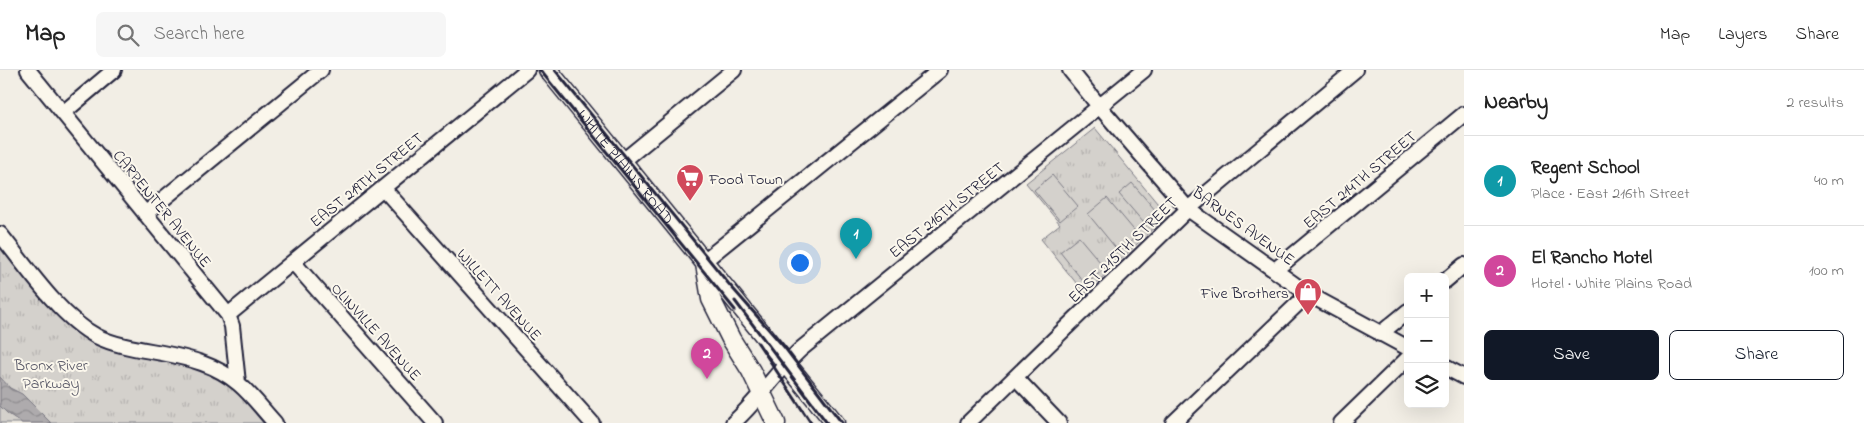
<!DOCTYPE html>
<html lang="en">
<head>
<meta charset="utf-8">
<style>
  body { margin:0; font-family:"Indie Flower",sans-serif; background:#f6f6f6; color:#222 }
  .controls { position:absolute; right:15px; bottom:15px; display:grid; overflow:hidden; border-radius:8px; box-shadow:0 5px 20px #0002 }
  .controls button { width:45px; height:45px; display:grid; place-items:center; padding:0; border:0; border-bottom:1px solid #e0e0e0; background:#fff; color:#222; font:25px sans-serif }
  .you { position:absolute; left:799px; top:192px; width:18px; height:18px; margin:-12px; border:4px solid #fff; border-radius:50%; background:#1a73e8; box-shadow:0 0 0 8px #1a73e833 }
  .badge { display:grid; place-items:center; width:32px; height:32px; border-radius:50%; background:#111827; color:#fff; font-size:16px; font-weight:700 }
  .pin { position:absolute; translate:-50% -41px; filter:drop-shadow(0 1px 2px #0008) }
  .pin::after { content:''; position:absolute; top:26px; width:18px; height:15px; background:inherit; clip-path:polygon(0 0,100% 0,50% 100%) }
  .list { margin:0; padding:0; list-style:none }
  h2 { display:flex; justify-content:space-between; align-items:center; height:65px; margin:0; padding:0 20px; font-size:21px }
  h2 small { font-size:16px; font-weight:400; color:#767676 }
  .list li { display:grid; grid-template-columns:32px 1fr auto; gap:15px; align-items:center; box-sizing:border-box; height:90px; padding:0 20px; border-top:1px solid #e0e0e0 }
  .list b { display:block; font-size:19px; white-space:nowrap }
  .list p { margin:0; font-size:16px; white-space:nowrap; color:#767676 }
  .list em { font-size:16px; font-style:normal; color:#767676 }
  .actions { display:flex; gap:10px; padding:15px 20px }
  .actions a { flex:1; padding:11px 0; border:1px solid #111827; border-radius:8px; text-align:center; font-size:18px; color:#111827 }
  .actions .main { background:#111827; color:#fff }
  .icon { flex:none; width:28px; height:28px; fill:none; stroke:currentColor; stroke-width:2; stroke-linecap:round; stroke-linejoin:round }
  .map { position:relative; flex:none; width:1464px; height:353px; overflow:hidden }
  header { display:flex; align-items:center; gap:30px; box-sizing:border-box; height:70px; padding:0 25px; background:#fff; border-bottom:1px solid #e0e0e0 }
  header strong { font-size:24px }
  nav { display:flex; gap:28px; margin-inline-start:auto; font-size:18px }
  .search { width:350px; height:45px; background:#f6f6f6; display:flex; align-items:center; gap:12px; box-sizing:border-box; padding:0 18px; border-radius:8px; color:#767676; font-size:19px }
  main { display:flex }
  aside { flex:1; background:#fff }
  .map>svg:first-child { display:block }
  .grass { fill:url(#grass-tufts); stroke:#7b7a84 }
  .pitch { fill:#d4d1cc; stroke:#7b7a84 }
  .water { fill:url(#water-waves); stroke:#76747f }
  .lines { fill:none; stroke-linecap:round; stroke-linejoin:round }
  .minor-casing { stroke:#22223b; stroke-width:18 }
  .major-casing { stroke:#22223b; stroke-width:21 }
  .minor { stroke:#fbf7ec; stroke-width:14 }
  .major { stroke:#fbf7ec; stroke-width:18 }
  .rail { stroke:#22223b; stroke-width:3 }
  .labels { text-anchor:middle; stroke-width:4; stroke-linejoin:round; paint-order:stroke }
  .street-label { font-size:16px; fill:#22223b; stroke:#fbf7ec }
  .poi-label { font-size:16px; fill:#22223b; stroke:#fbf7ec; text-anchor:start }
  .park-label { font-size:16px; fill:#575766; stroke:#fbf7ec }
</style>
</head>
<body>
<header>
<strong>Map</strong>
<div class="search"><svg class="icon" aria-label="search" viewBox="0 0 24 24"><circle cx="10" cy="10" r="6"/><path d="M15 15l6 6"/></svg>Search here</div>
<nav><a>Map</a><a>Layers</a><a>Share</a></nav>
</header>
<main>
<div class="map">
<svg width="1464" height="353" viewBox="0 0 1464 353">
  <defs>
    <pattern id="grass-tufts" width="24" height="20" patternUnits="userSpaceOnUse" patternTransform="scale(1.25)"><rect width="24" height="20" fill="#d4d1cc"/><path d="M3 7l-1-3M5 7V3M7 7l1-3M15 17l-1-3M17 17v-4M19 17l1-3" fill="none" stroke="#b6b3b0"/></pattern>
    <pattern id="water-waves" width="16" height="10" patternUnits="userSpaceOnUse" patternTransform="scale(1.25)"><rect width="16" height="10" fill="#aeabad"/><path d="M0 5q4-4 8 0t8 0" fill="none" stroke="#8d8b8e"/></pattern>
  </defs>
  <rect width="100%" height="100%" fill="#f2eee5"/>
  <filter id="ink" filterUnits="userSpaceOnUse"><feTurbulence type="fractalNoise" baseFrequency=".02" numOctaves="2"/><feDisplacementMap in="SourceGraphic" scale="10" xChannelSelector="R" yChannelSelector="G"/><feConvolveMatrix kernelMatrix="1 2 1 2 8 2 1 2 1" color-interpolation-filters="sRGB"/></filter>
  <g filter="url(#ink)">
    <path class="grass" d="M 1095,58 L 1167,145 L 1085,224 L 1041,169 L 1060,154 L 1026,113 Z
      M 0,172 L 49,233 L 122,282 L 189,296 L 216,307 L 234,317 L 267,353 L 0,353 Z"/>
    <path class="pitch" d="M 1052,105 L 1078,136 L 1060,151 L 1034,120 Z
      M 1132,113 L 1156,141 L 1143,152 L 1119,124 Z
      M 1107,128 L 1138,165 L 1119,182 L 1088,144 Z
      M 1079,167 L 1105,198 L 1086,215 L 1060,182 Z"/>
    <path class="water" d="M 0,307 L 10,318 L 22,324 L 51,353 L 22,353 L 7,343 L 0,336 Z"/>
    <g class="lines">
      <defs>
        <path id="minor" d="M 28,0 L 228,245 L 232,256 L 238,313
          M 1070,0 L 1099,36 L 1188,139 L 1308,224 L 1408,278
          M 63,43 L 114,0
          M 623,91 L 734,0
          M 383,118 L 592,353
          M 145,144 L 321,0
          M 0,164 C 26,196 59,246 96,266 C 116,276 140,279 162,283 C 189,288 217,295 239,314 C 252,325 263,340 275,353
          M 704,191 L 940,0
          M 293,192 L 435,353
          M 1275,200 L 1464,44
          M 1445,211 L 1464,195
          M 228,245 L 527,0
          M 1380,264 L 1408,241
          M 1445,297 L 1464,307
          M 1016,308 L 1059,353
          M 733,353 C 758,331 776,302 801,279 L 1144,0
          M 968,353 L 1188,139 L 1355,0
          M 1173,353 L 1308,224
          M 1341,353 L 1408,288"/>
        <g id="major">
          <path id="s1" d="M 548,0 L 835,353"/>
          <path d="M 705,194 L 711,229 L 731,269 L 751,301 L 776,353"/>
        </g>
      </defs>
      <use href="#minor" class="minor-casing"/>
      <use href="#major" class="major-casing"/>
      <use href="#minor" class="minor"/>
      <use href="#major" class="major"/>
      <path class="rail" d="M 540,0 L 735,240
        M 555,0 L 728,213 L 785,278 L 842,353
        M 735,231 L 827,353
        M 758,273 L 811,353"/>
    </g>
  </g>
  <defs>
    <symbol id="supermarket-pin" viewBox="-11 -11 22 30"><path d="M0 17L-7.5 6A9.5 9.5 0 1 1 7.5 6Z" fill="#d1495b" stroke="#fbf7ec"/><path d="M-6-5.5h2.5l.6 2H6L4.5 2H-2.5L-4.4-4H-6ZM-1.5 3.2a1.3 1.3 0 1 0 .1 0ZM3 3.2a1.3 1.3 0 1 0 .1 0Z" fill="#fff"/></symbol>
    <symbol id="shop-pin" viewBox="-11 -11 22 30"><path d="M0 17L-7.5 6A9.5 9.5 0 1 1 7.5 6Z" fill="#d1495b" stroke="#fbf7ec"/><path d="M-5-2.5h2.3a2.7 3.5 0 0 1 5.4 0H5L5.5 6h-11ZM-1.5-2.5h3a1.5 2.3 0 0 0-3 0Z" fill="#fff"/></symbol>
  </defs>
  <g fill-rule="evenodd">
    <use href="#supermarket-pin" x="674" y="92" width="32" height="43"/>
    <use href="#shop-pin" x="1292" y="206" width="32" height="43"/>
  </g>
  <g class="labels">
    <g class="street-label">
      <text dy="6" stroke="none"><textPath href="#s1" startOffset="124">WHITE PLAINS ROAD</textPath></text>
      <text transform="translate(366 109) rotate(-39)" y="6">EAST 219TH STREET</text>
      <text transform="translate(1359 109) rotate(-40)" y="6">EAST 214TH STREET</text>
      <text transform="translate(163 138) rotate(51)" y="6">CARPENTER AVENUE</text>
      <text transform="translate(946 139) rotate(-39)" y="6">EAST 216TH STREET</text>
      <text transform="translate(1244 155) rotate(36)" y="6">BARNES AVENUE</text>
      <text transform="translate(1122 179) rotate(-44)" y="6">EAST 215TH STREET</text>
      <text transform="translate(500 224) rotate(48)" y="6">WILLETT AVENUE</text>
      <text transform="translate(377 261) rotate(48)" y="6">OLINVILLE AVENUE</text>
    </g>
    <g class="poi-label">
      <text x="709" y="114">Food Town</text>
      <text x="1289" y="228" text-anchor="end">Five Brothers</text>
    </g>
    <g class="park-label">
      <text x="51" y="300">Bronx River<tspan x="51" dy="18">Parkway</tspan></text>
    </g>
  </g>
</svg>
<div class="controls">
<button>+</button>
<button>−</button>
<button><svg class="icon" aria-label="layers" viewBox="0 0 24 24"><path d="M12 4l9 5-9 5-9-5zM3 14l9 5 9-5"/></svg></button>
</div>
<div class="you"></div>
<div class="pin badge" style="left:856px;top:189px;background:#0f9aa8">1</div>
<div class="pin badge" style="left:707px;top:309px;background:#d1479c">2</div>
</div>
<aside>
<h2>Nearby<small>2 results</small></h2>
<ul class="list">
<li><span class="badge" style="background:#0f9aa8">1</span><div><b>Regent School</b><p>Place · East 216th Street</p></div><em>40 m</em></li>
<li><span class="badge" style="background:#d1479c">2</span><div><b>El Rancho Motel</b><p>Hotel · White Plains Road</p></div><em>100 m</em></li>
</ul>
<div class="actions"><a class="main">Save</a><a>Share</a></div>
</aside>
</main>
</body>
</html>
